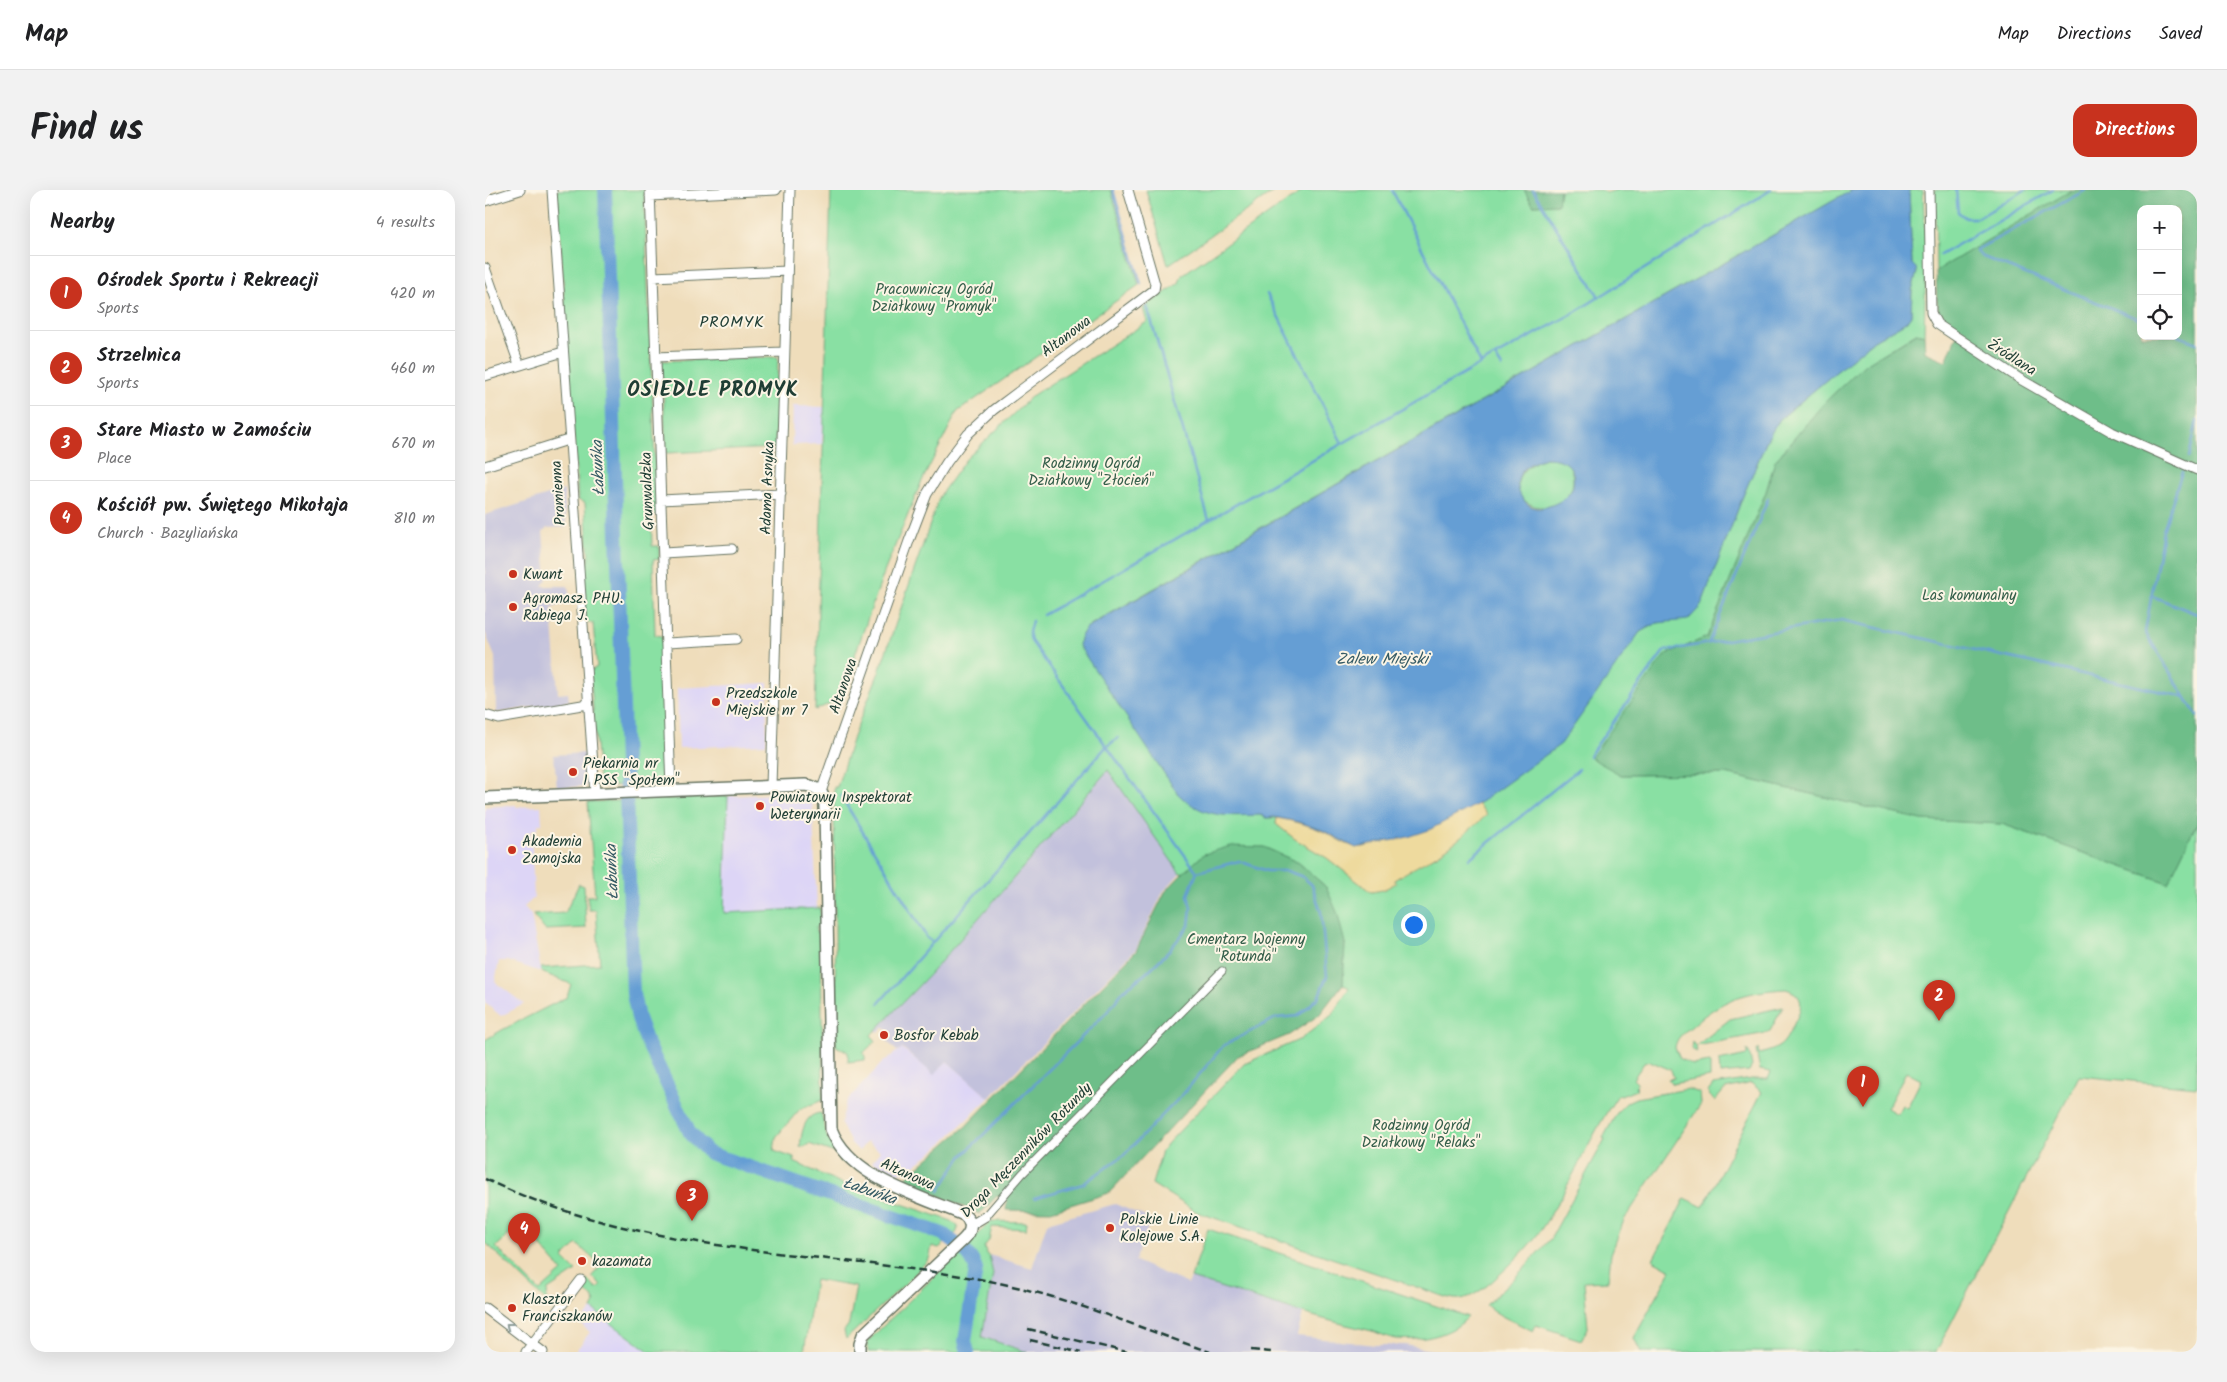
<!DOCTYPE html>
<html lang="en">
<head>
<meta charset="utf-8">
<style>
  body { margin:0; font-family:Kalam,sans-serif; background:#f2f2f2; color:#202124 }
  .controls { position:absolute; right:15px; top:15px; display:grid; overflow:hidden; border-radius:10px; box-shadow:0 5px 20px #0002 }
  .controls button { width:45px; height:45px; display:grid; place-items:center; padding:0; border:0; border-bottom:1px solid #e0e0e0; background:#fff; color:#202124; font:25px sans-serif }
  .you { position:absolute; left:928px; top:734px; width:18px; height:18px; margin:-12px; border:4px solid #fff; border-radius:50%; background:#1a73e8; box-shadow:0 0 0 8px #1a73e833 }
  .badge { display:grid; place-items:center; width:32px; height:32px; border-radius:50%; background:#c8321e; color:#fff; font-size:16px; font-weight:700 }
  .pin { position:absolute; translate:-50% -41px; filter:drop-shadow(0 1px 2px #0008) }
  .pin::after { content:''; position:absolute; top:26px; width:18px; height:15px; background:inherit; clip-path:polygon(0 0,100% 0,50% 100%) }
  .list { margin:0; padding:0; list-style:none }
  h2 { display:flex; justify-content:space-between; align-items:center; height:65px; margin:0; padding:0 20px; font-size:21px }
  h2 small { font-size:16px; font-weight:400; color:#757577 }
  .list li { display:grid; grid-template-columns:32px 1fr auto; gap:15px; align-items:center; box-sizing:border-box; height:75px; padding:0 20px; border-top:1px solid #e0e0e0 }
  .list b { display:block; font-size:19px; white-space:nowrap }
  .list p { margin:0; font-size:16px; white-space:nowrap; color:#757577 }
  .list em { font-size:16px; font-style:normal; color:#757577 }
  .icon { flex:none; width:28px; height:28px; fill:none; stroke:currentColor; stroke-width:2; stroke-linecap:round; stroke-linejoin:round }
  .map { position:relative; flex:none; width:1712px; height:1162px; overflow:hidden; border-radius:15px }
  header { display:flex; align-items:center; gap:30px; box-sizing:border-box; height:70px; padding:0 25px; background:#fff; border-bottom:1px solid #e0e0e0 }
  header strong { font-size:24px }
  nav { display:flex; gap:28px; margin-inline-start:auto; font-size:18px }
  .intro { display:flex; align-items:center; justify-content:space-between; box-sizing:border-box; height:120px; padding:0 30px }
  h1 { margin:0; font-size:35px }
  .button { padding:12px 22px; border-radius:15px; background:#c8321e; color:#fff; font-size:18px; font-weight:700 }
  main { display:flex; gap:30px; padding:0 30px }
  aside { flex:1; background:#fff; border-radius:15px; box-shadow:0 5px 20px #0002 }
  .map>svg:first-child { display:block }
  .built { fill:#ddd5f6 }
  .industrial { fill:#c2c1dc }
  .green { fill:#89e0a3; stroke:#548e6c; fill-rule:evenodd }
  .forest { fill:#6ebe89; stroke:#467e5e; fill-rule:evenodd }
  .sand { fill:#eeda9e; stroke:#868c69 }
  .water { fill:#659ed4; stroke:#426e84; fill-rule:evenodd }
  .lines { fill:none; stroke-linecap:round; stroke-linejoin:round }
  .stream { stroke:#659ed4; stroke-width:2.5 }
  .river { stroke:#659ed4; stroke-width:14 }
  .pedestrian-casing { stroke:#687563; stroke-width:9 }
  .minor-casing { stroke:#687563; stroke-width:11 }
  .tertiary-casing { stroke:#687563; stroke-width:14 }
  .pedestrian { stroke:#fff; stroke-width:7 }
  .minor { stroke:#fff; stroke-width:9 }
  .tertiary { stroke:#fff; stroke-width:11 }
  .rail { stroke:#1f3d34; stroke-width:2.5; stroke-dasharray:8 4; stroke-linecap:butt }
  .oneway { stroke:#8f9e9a }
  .poi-dot { fill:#c8321e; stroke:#fcf5e5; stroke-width:2 }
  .labels { text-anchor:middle; stroke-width:4; stroke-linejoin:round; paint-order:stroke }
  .park-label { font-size:15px; fill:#345e4a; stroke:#fcf5e5 }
  .street-label { font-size:15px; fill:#1f3d34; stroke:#fcf5e5 }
  .poi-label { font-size:15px; fill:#1f3d34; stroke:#fcf5e5; text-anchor:start }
  .neighbourhood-label { font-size:16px; letter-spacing:1px; fill:#1f3d34; stroke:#fcf5e5 }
  .water-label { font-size:16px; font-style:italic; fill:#345a64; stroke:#fcf5e5 }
  .district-label { font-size:20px; font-weight:bold; letter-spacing:1px; fill:#1f3d34; stroke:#fcf5e5 }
</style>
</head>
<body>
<header>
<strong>Map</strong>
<nav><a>Map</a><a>Directions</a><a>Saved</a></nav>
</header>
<div class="intro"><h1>Find us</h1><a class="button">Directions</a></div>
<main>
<aside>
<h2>Nearby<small>4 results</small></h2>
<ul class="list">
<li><span class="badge">1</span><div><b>Ośrodek Sportu i Rekreacji</b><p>Sports</p></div><em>420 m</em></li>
<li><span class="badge">2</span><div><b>Strzelnica</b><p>Sports</p></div><em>460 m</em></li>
<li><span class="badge">3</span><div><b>Stare Miasto w Zamościu</b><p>Place</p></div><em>670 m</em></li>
<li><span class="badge">4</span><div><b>Kościół pw. Świętego Mikołaja</b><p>Church · Bazyliańska</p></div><em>810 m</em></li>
</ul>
</aside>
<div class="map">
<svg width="1712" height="1162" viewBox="0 0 1712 1162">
  <rect width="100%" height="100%" fill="#fcf5e5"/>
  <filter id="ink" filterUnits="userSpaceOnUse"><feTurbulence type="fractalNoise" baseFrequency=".02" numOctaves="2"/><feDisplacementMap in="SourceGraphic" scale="10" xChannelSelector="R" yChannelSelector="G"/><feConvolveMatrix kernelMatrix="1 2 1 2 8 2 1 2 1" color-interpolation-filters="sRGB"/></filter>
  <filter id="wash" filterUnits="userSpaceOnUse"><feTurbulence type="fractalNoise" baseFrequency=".0096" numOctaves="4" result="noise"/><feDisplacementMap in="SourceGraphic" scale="20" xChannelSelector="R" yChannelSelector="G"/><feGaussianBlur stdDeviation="1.12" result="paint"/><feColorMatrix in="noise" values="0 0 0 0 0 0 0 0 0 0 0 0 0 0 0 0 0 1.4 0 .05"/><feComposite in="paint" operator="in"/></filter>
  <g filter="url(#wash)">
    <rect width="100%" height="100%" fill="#efddbb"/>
    <path class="built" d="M 308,216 L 339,217 L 337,254 L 307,255 Z
      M 283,493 L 281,554 L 194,558 L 192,498 Z
      M 324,603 L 327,605 L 332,718 L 239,723 L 243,606 Z
      M 31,615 L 31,617 L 56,616 L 57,634 L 53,634 L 53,639 L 46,640 L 49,708 L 39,717 L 46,725 L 56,782 L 23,771 L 14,771 L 10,792 L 39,814 L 16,826 L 0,813 L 0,617 Z
      M 417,858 L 449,884 L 462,871 L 504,908 L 452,958 L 425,979 L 412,984 L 387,972 L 395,961 L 382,951 L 374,961 L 366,953 L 356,934 L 361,912 L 398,872 Z
      M 107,1119 L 165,1162 L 90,1162 L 105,1142 L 95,1134 Z"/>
    <path class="industrial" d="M 79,300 L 81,337 L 62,338 L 58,342 L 62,389 L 57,396 L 83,396 L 85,411 L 67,418 L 73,504 L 83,503 L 84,511 L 11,523 L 10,467 L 0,442 L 0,325 Z
      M 101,563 L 103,593 L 101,596 L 72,598 L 69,565 Z
      M 623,580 L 695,683 L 678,702 L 651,759 L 504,908 L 462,871 L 449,885 L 418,858 L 412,861 L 402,851 L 408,846 L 399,837 L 394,842 L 391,840 L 444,785 Z
      M 630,1014 L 666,1029 L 650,1071 L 703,1094 L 706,1088 L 818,1123 L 812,1146 L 890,1155 L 920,1155 L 957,1162 L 542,1162 L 497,1147 L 508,1084 L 504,1065 L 547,1078 L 562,1033 Z"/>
    <path class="green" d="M 72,0 L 159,0 L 172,324 L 166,325 L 167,356 L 174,356 L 174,369 L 168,370 L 170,445 L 177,446 L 182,589 L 178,594 L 120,596 L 114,591 L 105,481 L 112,477 L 108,433 L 101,432 L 97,377 L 104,371 L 100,313 L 93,310 Z
      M 346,0 L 626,0 L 654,95 L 472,222 L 436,293 L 400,380 L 354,510 L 330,520 Z
      M 661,0 L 791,0 L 683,75 Z
      M 819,0 L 1039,0 L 1048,15 L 1073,14 L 1075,0 L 1117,0 L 1121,3 L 1132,0 L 1367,0 L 605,435 L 599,441 L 594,452 L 693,604 L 747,625 L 776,625 L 781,628 L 792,628 L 791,634 L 810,649 L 842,668 L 886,702 L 898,700 L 910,693 L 909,690 L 928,677 L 954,664 L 1001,625 L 993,614 L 1028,588 L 1155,442 C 1160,439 1167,434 1173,433 C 1189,429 1203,428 1216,416 L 1258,306 L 1283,248 L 1295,229 L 1389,150 L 1421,132 L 1426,125 L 1427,100 L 1432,82 L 1427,74 L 1424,0 L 1438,0 L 1441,76 L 1439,145 L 1431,143 L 1379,175 L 1340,212 L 1290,271 L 1281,302 L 1222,447 L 1204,455 L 1136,585 L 1241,584 L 1437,630 L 1517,634 L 1683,693 L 1712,633 L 1712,897 L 1594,886 L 1451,1162 L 1156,1162 L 1149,1148 L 1186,1080 L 1168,1070 L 1200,1008 L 1218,1017 L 1277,902 L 1266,893 L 1240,899 L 1230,911 L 1224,905 L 1223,902 L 1228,895 L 1267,889 L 1283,889 L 1286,882 L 1275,880 L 1271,860 L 1273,858 L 1274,864 C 1281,862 1287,861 1293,857 C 1300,853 1303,845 1307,838 C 1315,822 1324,806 1301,799 C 1261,801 1235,810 1206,837 C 1198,843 1191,848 1190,858 L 1195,869 L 1208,875 L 1225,872 L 1225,887 L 1187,894 L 1183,889 L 1189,888 L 1186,880 L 1165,871 L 1159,873 L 1148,889 L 1152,893 L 1151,900 L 1136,906 L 1133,905 C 1103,948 1085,998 1055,1041 C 1043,1058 1027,1073 1011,1088 C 1002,1096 988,1108 975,1109 C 966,1110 955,1105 946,1102 L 712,1022 L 667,994 L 677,961 L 683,953 L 759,874 L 816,849 L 847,825 L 864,798 L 858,794 L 860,753 L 841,697 L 814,673 L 779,657 L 719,664 L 698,683 L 695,683 L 623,580 L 444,785 L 386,845 L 391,851 L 378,863 L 380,866 L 380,870 L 363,872 L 363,862 L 351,856 L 349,597 L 352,597 L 368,547 L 394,482 L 454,308 L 458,301 L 481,269 L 548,205 L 662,132 L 658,118 L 694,93 L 697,85 ZM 1421,882 L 1436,890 L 1422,918 L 1417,915 L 1412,924 L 1402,918 Z
      M 1450,0 L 1587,0 L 1451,81 Z
      M 293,167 L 290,258 L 181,263 L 177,171 Z
      M 1060,268 C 1066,268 1074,267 1079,270 C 1089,277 1091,296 1083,305 C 1075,315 1056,321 1045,314 C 1039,311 1034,306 1033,300 C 1031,281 1045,274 1060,268 Z
      M 243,606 L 239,723 L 335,718 L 336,736 L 331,737 L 331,742 L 336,743 L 338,910 L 315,919 L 291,947 L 289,961 L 309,968 L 309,972 L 358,994 L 464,1030 L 473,1036 L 472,1042 L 454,1058 L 447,1056 L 444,1069 L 423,1091 L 361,1149 L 359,1141 L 364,1134 L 371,1097 L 330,1090 L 319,1162 L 165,1162 L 107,1119 L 110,1113 L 107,1107 L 95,1098 L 103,1090 L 110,1098 L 113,1099 L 116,1096 L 107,1086 L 116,1076 L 92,1054 L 78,1068 L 91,1081 L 63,1100 L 61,1111 L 1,1053 L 0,1054 L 0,850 L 17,840 L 82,807 L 86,794 L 56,782 L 56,778 L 115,774 L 111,720 L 104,720 L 102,706 L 110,706 L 103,612 ZM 36,1033 L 77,1081 L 55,1101 L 11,1057 Z
      M 94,694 L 99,696 L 101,738 L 60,740 L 48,725 L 80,723 Z
      M 1298,817 L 1285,841 L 1281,843 L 1211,856 L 1212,862 L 1206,859 L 1207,852 L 1211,856 L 1245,829 Z
      M 1262,860 L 1264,862 L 1267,876 L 1264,881 L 1235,884 L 1234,871 L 1262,865 Z
      M 1203,899 L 1215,903 L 1216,914 L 1139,1030 L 1126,1064 L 1123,1091 L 1099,1092 L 1103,1138 L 1096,1150 L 1051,1135 L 1048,1141 C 1031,1132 1016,1128 1001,1115 L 1028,1090 L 1066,1048 L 1120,949 L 1118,948 L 1133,921 L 1142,912 L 1151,908 Z
      M 336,923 L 342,947 L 363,974 L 354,971 L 356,965 L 324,954 L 319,957 L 315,956 C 317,942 319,924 336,923 Z
      M 506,1031 L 542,1032 L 541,1039 L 507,1037 L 504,1050 L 499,1057 L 502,1064 L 504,1065 L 508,1084 L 497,1147 L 542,1162 L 383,1162 L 383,1151 Z
      M 723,1039 L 951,1116 L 983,1127 C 966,1146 936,1151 912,1149 C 902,1148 893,1142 883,1140 C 823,1127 765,1106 706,1088 Z"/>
    <path class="forest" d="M 1039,0 L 1075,0 L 1073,14 L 1048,15 Z
      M 1587,0 L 1712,0 L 1712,633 L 1683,693 L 1517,634 L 1437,630 L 1241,584 L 1136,585 L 1106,568 L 1180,465 L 1222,447 L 1281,302 L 1290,271 L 1340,212 L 1379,175 L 1432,143 L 1439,145 L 1440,162 L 1461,171 L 1472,145 C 1447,125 1453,112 1451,81 ZM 1656,19 L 1693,19 L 1693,146 L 1656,146 Z
      M 746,656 L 779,657 L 814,673 L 841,697 L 852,722 L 860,753 L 858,794 L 834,825 L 804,845 L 753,866 L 624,1003 L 566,1021 L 521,1020 L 522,1011 L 512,1006 L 495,1024 L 418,990 L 480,937 L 651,761 L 680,702 L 698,683 L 719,664 Z"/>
    <path class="sand" d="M 993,614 L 1002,625 C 986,638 970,654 953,664 C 939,673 924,680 909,690 L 911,693 L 898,700 L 886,702 L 842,668 L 810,649 L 791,634 L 792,628 C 807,631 821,634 835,640 C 850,646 862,659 879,657 Z"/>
    <path class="water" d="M 1367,0 L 1424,0 L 1427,74 L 1431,78 L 1432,82 L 1427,100 L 1426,125 L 1421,132 L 1389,150 L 1295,229 L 1283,248 L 1258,306 L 1216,416 L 1203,430 L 1172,433 L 1155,442 L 1076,554 L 993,614 L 944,640 L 923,647 L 871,658 L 837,640 L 814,632 L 789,627 L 781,628 L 776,625 C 743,626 719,629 693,604 L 594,456 L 595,448 L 601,438 ZM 1060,268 C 1077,268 1092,274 1088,295 C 1087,302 1082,306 1077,310 C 1070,314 1060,319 1051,318 C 1036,315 1027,294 1037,281 C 1042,274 1052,271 1060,268 Z"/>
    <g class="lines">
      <path class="stream" d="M 628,0 L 656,94
        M 907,0 L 996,174
        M 1048,0 L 1114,107
        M 1471,0 L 1473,22 L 1481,28 L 1493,28 L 1540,0
        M 1601,0 L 1491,60 L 1498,67 L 1656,130
        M 1455,65 L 1568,0
        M 782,104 L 857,253
        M 662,116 L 724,330
        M 1693,146 L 1712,153
        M 1010,166 L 1017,177
        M 1704,267 L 1712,231
        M 1697,282 L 1678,341 L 1660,442 L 1712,526
        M 1667,406 L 1712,424
        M 558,425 L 1010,166 L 1087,124 L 1286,0
        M 547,431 L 544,442 L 546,451 L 712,682
        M 1224,452 L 1283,309
        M 1104,566 L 1179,461 L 1356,430 L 1700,507
        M 356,606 L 442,748 L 448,752
        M 985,668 L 1094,579
        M 394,813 L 621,557 L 633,548
        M 454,1001 L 476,967 L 622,822 L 639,800 L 660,784 L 682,763 L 704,736 L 706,718 L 703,705 L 712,682 L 754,671 L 782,681 L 802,681 L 818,687 L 827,695 L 836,722 L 842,786 L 833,808 L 813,826 L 791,828 L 738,856 L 699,903 L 639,965 L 598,994 L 549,1008"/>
      <path class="river" d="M 120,0 L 148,804 L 153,828 L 161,850 L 205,943 L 224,963 L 458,1044 C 471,1054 486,1062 491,1079 L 480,1151 L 483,1162"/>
    </g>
  </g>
  <g filter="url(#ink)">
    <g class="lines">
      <defs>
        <path id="pedestrian" d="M 501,1026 L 537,984 L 737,781"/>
        <path id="minor" d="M 67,0 L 110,603
          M 165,0 L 186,600
          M 1444,0 L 1446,123 L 1452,134 L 1535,189 L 1627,242 L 1712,280
          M 165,6 L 291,0
          M 0,11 L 35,0
          M 0,78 L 34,174
          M 168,87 L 302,81
          M 171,167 L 299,162
          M 0,186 L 78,162
          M 0,276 L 83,250
          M 176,310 L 296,304
          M 178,363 L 247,359
          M 182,453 L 251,449
          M 0,525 L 14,529 L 103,514
          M 286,596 L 305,0
          M 336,602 L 424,351 L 442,304 L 462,272 L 483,244 L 509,220 L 669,100 L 670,94 L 643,0
          M 486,1035 L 501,1026
          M 0,1118 L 58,1162
          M 41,1162 L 96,1090"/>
        <path id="tertiary" d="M 0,608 L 320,595 C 335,597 340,604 340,618 L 346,939 C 365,988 435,1006 479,1025 C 488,1032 487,1041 479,1049 L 378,1145 L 375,1154 L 375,1162"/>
      </defs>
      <use href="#pedestrian" class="pedestrian-casing"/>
      <use href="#minor" class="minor-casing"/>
      <use href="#tertiary" class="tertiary-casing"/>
      <use href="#pedestrian" class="pedestrian"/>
      <use href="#minor" class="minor"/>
      <use href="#tertiary" class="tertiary"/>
      <path class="rail" d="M 0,989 C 159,1065 325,1060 494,1089 C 573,1103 649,1136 725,1162
        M 543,1139 L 642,1162
        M 545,1150 L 596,1162
        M 766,1160 L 786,1162"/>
    </g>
    <defs><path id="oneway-chevron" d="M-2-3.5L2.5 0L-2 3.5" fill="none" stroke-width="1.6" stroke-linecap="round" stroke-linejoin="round" transform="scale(1.25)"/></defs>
    <use class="oneway" href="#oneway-chevron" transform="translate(24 1136) rotate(-143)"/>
  </g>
  <g class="poi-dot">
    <circle cx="28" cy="384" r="5"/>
    <circle cx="28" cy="417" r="5"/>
    <circle cx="231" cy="512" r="5"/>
    <circle cx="88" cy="582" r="5"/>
    <circle cx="275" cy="616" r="5"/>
    <circle cx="27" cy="660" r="5"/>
    <circle cx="399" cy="845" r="5"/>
    <circle cx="625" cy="1038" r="5"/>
    <circle cx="97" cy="1071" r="5"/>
    <circle cx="27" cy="1118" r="5"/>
  </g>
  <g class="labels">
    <g class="park-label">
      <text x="449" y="104">Pracowniczy Ogród<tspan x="449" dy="17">Działkowy "Promyk"</tspan></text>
      <text x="606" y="278">Rodzinny Ogród<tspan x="606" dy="17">Działkowy "Złocień"</tspan></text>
      <text x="1484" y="410">Las komunalny</text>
      <text x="761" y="754">Cmentarz Wojenny<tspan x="761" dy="17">"Rotunda"</tspan></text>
      <text x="936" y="940">Rodzinny Ogród<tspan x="936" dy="17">Działkowy "Relaks"</tspan></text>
    </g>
    <g class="street-label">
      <text transform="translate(581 146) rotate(-37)" y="5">Altanowa</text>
      <text transform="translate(1527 167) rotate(32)" y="5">Źródlana</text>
      <text transform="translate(282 298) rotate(-88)" y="5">Adama Asnyka</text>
      <text transform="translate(162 301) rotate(-92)" y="5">Grunwaldzka</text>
      <text transform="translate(73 303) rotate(-94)" y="5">Promienna</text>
      <text transform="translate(358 496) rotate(-71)" y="5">Altanowa</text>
      <text transform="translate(541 960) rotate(-46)" y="5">Droga Męczenników Rotundy</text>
      <text transform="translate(423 984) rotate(24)" y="5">Altanowa</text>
    </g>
    <g class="poi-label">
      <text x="38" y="389">Kwant</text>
      <text x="38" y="413">Agromasz. PHU.<tspan x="38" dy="17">Rabiega J.</tspan></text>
      <text x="241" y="508">Przedszkole<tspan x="241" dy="17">Miejskie nr 7</tspan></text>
      <text x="98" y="578">Piekarnia nr<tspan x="98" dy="17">1 PSS "Społem"</tspan></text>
      <text x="285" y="612">Powiatowy Inspektorat<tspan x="285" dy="17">Weterynarii</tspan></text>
      <text x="37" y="656">Akademia<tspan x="37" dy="17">Zamojska</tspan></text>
      <text x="409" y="850">Bosfor Kebab</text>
      <text x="635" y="1034">Polskie Linie<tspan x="635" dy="17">Kolejowe S.A.</tspan></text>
      <text x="107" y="1076">kazamata</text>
      <text x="37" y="1114">Klasztor<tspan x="37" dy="17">Franciszkanów</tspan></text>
    </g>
    <g class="neighbourhood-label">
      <text x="247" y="137">PROMYK</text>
    </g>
    <g class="water-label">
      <text transform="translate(112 278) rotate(-92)" y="6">Łabuńka</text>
      <text x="897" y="474">Zalew Miejski</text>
      <text transform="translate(126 682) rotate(-92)" y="6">Łabuńka</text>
      <text transform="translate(385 1000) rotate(19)" y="6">Łabuńka</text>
    </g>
    <g class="district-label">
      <text x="228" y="206">OSIEDLE PROMYK</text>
    </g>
  </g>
</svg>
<div class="controls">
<button>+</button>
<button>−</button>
<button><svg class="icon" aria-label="locate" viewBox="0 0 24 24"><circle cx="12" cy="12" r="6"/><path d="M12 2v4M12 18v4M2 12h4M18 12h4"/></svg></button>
</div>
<div class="you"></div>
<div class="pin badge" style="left:1378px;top:917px">1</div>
<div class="pin badge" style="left:1454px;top:831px">2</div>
<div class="pin badge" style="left:207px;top:1031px">3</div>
<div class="pin badge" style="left:39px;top:1064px">4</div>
</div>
</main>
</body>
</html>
